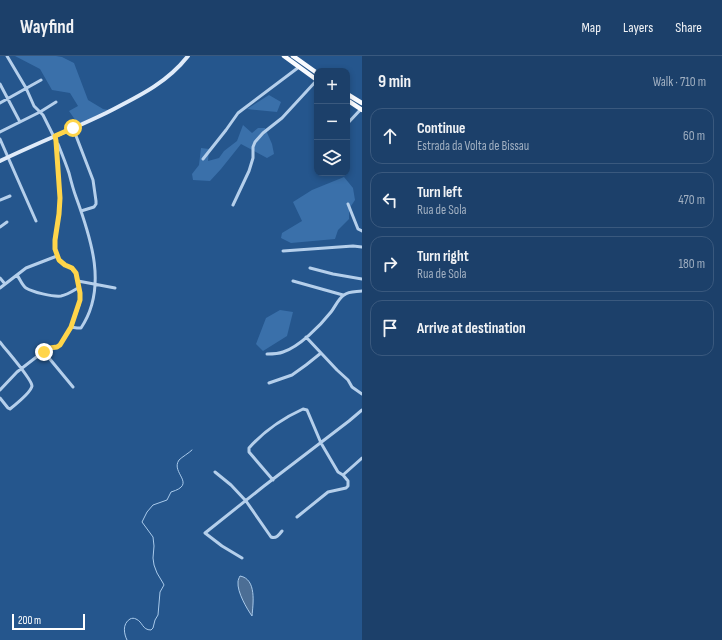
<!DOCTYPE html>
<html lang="en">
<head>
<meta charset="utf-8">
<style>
  body { margin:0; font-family:"Sofia Sans Condensed",sans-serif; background:#294b72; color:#f1f3f6 }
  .controls { position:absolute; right:12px; top:12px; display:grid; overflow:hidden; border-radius:8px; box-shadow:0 2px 6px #0003 }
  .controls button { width:36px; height:36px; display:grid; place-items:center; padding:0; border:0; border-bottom:1px solid #3a597e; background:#1c406a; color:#f1f3f6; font:20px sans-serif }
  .scale { position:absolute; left:12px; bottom:10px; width:73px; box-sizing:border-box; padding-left:4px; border:2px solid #fff; border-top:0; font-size:11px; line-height:14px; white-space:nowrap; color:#fff; -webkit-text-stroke:3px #25568d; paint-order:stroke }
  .stop { position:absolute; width:12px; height:12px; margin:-9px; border:3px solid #ffd54a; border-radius:50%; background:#fff }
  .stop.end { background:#ffd54a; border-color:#fff; box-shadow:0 1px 4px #0008 }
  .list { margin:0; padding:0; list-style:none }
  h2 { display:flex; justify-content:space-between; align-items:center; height:52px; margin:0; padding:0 16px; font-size:17px }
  h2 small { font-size:13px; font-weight:400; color:#a0afc1 }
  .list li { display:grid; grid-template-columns:26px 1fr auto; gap:12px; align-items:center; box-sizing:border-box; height:56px; margin:0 8px 8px; padding:0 8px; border:1px solid #3a597e; border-radius:12px }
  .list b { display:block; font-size:15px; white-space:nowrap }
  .list p { margin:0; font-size:13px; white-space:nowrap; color:#a0afc1 }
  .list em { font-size:13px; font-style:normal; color:#a0afc1 }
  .icon { flex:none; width:22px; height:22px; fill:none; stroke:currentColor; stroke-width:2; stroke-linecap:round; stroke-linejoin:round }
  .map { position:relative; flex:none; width:362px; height:584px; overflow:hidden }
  header { display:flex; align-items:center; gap:24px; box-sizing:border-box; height:56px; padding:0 20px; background:#1c406a; border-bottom:1px solid #3a597e }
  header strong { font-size:19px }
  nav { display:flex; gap:22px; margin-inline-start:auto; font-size:14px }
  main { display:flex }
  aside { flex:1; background:#1c406a }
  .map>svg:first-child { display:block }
  .green { fill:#3a70aa }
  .water { fill:#4c6e95; stroke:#a9caeb }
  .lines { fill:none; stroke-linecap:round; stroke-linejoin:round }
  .stream { stroke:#a9caeb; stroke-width:1 }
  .minor { stroke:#b5cfeb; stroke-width:3 }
  .secondary { stroke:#e0ebf9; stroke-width:4 }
  .primary { stroke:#f9fbff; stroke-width:4.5 }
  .route { stroke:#ffd54a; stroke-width:5 }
</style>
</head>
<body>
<header>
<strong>Wayfind</strong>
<nav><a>Map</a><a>Layers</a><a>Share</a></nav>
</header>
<main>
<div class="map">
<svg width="362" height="584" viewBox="0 0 362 584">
  <rect width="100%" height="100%" fill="#25568d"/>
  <path class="green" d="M 15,0 L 56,0 L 62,1 L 74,7 L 88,44 L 103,53 L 108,54 L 78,68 L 69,55 L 78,50 L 70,37 L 52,34 L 40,13 Z
    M 269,39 L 281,46 L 277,56 L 247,53 Z
    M 243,69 L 252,77 L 258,72 L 265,72 L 272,88 L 274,98 L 267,102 L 241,88 L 221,113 L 210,125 L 193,124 L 192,118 L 199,109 L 201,92 L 209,93 L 208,105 L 219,102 L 224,95 L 237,85 Z
    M 344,121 L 353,132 L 355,144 L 349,153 L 349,163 L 338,174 L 335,183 L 291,187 L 281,182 L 282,177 L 302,165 L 293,146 L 312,134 Z
    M 280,254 L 293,256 L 287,280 L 263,295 L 256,288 L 266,262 Z"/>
  <path class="water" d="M 240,520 C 257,523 253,548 252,560 C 247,553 237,536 238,526 C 238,524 239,522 240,520 Z"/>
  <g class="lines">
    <path class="stream" d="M 127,584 C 124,578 122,568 130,563 C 132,562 134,562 136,563 C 143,566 142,574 151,574 L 153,572 L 155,564 L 158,559 L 160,536 L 164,529 L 163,527 L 157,517 L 154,509 L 153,502 L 154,490 L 153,481 L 142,466 L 147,456 L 153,449 L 167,444 L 171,436 C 198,428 170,417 179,404 C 182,401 189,397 192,394"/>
    <path class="minor" d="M 7,0 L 26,32 L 34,50 L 43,59 L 54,81
      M 0,28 L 20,66
      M 0,47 L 41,24
      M 347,68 L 361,53
      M 73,72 L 93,124 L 96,145 L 96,148 L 94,151 L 81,155
      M 0,76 L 40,56 L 56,46
      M 0,83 L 36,165
      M 58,88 C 62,98 66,108 69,117 C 71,125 73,133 76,141 C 91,182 108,232 81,272 L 77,272 L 71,271
      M 203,103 L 226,74 L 238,57 L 299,11
      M 0,144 L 10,140
      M 348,148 L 358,173 L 362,175
      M 233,149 L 249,115 L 253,102 L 253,91 L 255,86 L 263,77 L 282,62 L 317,24
      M 0,171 L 7,166
      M 283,195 L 353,190 L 362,191
      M 310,212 L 333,218 L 362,223
      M 17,219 C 20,223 22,229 26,232 C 32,236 53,241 61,240 C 67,239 73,235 78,232
      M 0,222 L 5,228
      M 78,225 L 115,232
      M 293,225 L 343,239
      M 0,232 L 26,212 L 57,200
      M 306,281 L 337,314 L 348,324 L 352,331 L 362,338
      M 0,286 C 5,293 32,323 32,330 C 31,336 15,349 10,353 L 8,352 L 0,342
      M 44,296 L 73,331
      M 267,298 C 272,298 278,298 283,296 C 299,291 320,270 331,256 C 335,251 338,243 344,239 C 349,235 356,236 362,235
      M 269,327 L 292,319 L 306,309 L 321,297
      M 0,334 L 17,316 L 39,299 L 48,293 L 57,291 L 60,289 L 71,271 L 79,249 L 80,244 L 80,237 L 76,217 L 72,212 L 65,209 L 59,204 L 55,193 L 55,184 L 59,159 L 60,143 L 56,85 L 55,80
      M 215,416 L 231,429 L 246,445 L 271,481 C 276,483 279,479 282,475
      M 343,419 L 362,402
      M 273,424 L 249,396 L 249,392 C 265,374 281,363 303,353 L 307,354 L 321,387 L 338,416 L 343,419 L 348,425 L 348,430 L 346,432 L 328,436 L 297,461
      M 242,502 L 222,490 L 205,477 L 264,430 L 349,365 L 362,354"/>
    <path class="secondary" d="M 0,105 C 35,88 71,74 106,57 C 137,41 166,28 188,0"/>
    <path class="primary" d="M 284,0 L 317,24
      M 293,0 L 317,17
      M 347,38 L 362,47
      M 347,44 L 362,54"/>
  </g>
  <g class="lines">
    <path class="route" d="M 44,296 L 50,292 L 57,291 L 60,289 L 71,271 L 80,244 L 80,237 L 76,217 L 72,212 L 65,209 L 59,204 L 55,193 L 55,184 L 59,158 L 60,142 L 56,85 L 55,80 L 73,72"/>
  </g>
</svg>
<div class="controls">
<button>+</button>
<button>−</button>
<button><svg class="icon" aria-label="layers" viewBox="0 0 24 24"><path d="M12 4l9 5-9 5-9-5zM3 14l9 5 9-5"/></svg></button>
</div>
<div class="scale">200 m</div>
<div class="stop" style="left:73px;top:72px"></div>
<div class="stop end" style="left:44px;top:296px"></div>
</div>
<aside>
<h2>9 min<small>Walk · 710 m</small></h2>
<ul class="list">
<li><svg class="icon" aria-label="ahead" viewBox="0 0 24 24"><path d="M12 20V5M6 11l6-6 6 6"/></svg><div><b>Continue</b><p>Estrada da Volta de Bissau</p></div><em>60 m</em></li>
<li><svg class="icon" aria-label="left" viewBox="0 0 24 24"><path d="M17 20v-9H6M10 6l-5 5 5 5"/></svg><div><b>Turn left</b><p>Rua de Sola</p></div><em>470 m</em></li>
<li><svg class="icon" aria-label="right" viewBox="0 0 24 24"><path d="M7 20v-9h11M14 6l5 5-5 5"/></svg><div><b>Turn right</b><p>Rua de Sola</p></div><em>180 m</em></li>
<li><svg class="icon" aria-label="arrive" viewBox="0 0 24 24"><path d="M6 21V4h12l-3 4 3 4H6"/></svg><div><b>Arrive at destination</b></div></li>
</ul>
</aside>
</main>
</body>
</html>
